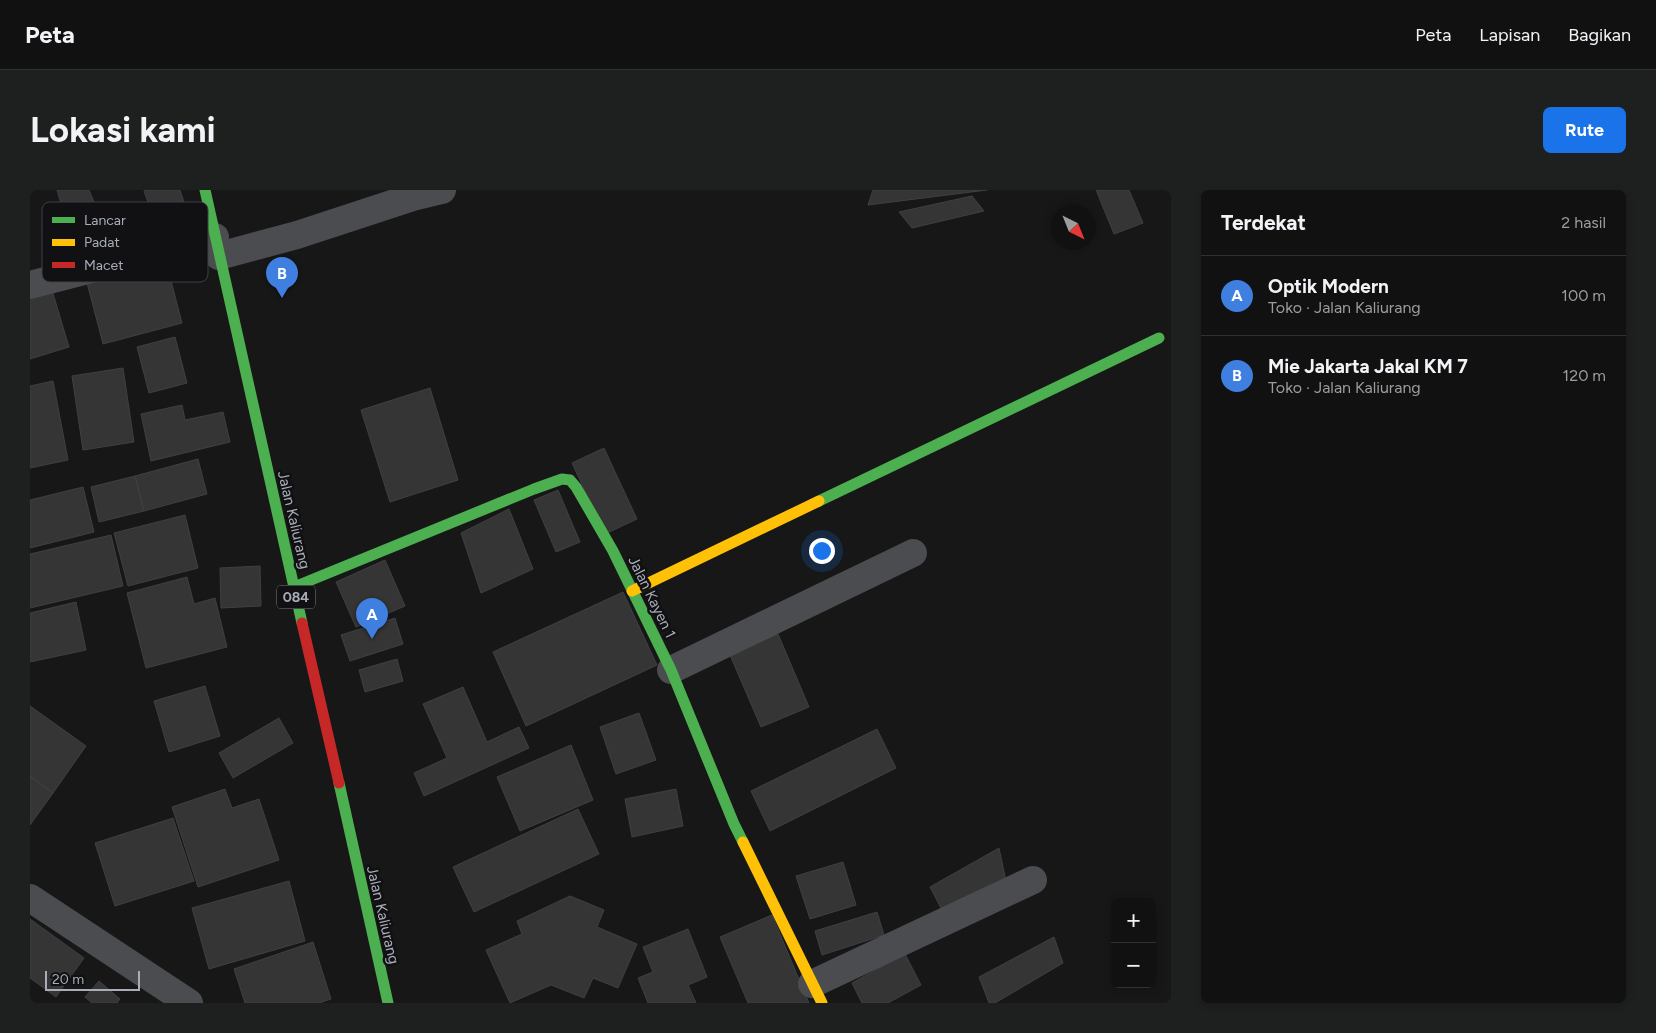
<!DOCTYPE html>
<html lang="id">
<head>
<meta charset="utf-8">
<style>
  body { margin:0; font-family:Figtree,sans-serif; background:#1e1f1f; color:#f1f3f6 }
  .controls { position:absolute; right:15px; bottom:15px; display:grid; overflow:hidden; border-radius:8px; box-shadow:0 2px 8px #0003 }
  .controls button { width:45px; height:45px; display:grid; place-items:center; padding:0; border:0; border-bottom:1px solid #303131; background:#111; color:#f1f3f6; font:25px sans-serif }
  .compass { position:absolute; left:1021px; top:15px; width:45px; height:45px; border-radius:50%; background:#111; box-shadow:0 2px 8px #0003; rotate:137deg }
  .scale { position:absolute; left:15px; bottom:12px; width:95px; box-sizing:border-box; padding-left:5px; border:2px solid #a8adb8; border-top:0; font-size:14px; line-height:18px; white-space:nowrap; color:#a8adb8; -webkit-text-stroke:4px #111113; paint-order:stroke }
  .you { position:absolute; left:791px; top:360px; width:18px; height:18px; margin:-12px; border:4px solid #fff; border-radius:50%; background:#1a73e8; box-shadow:0 0 0 8px #1a73e833 }
  .badge { display:grid; place-items:center; width:32px; height:32px; border-radius:50%; background:#1a73e8; color:#fff; font-size:16px; font-weight:700 }
  .pin { position:absolute; translate:-50% -41px; filter:drop-shadow(0 1px 2px #0008) }
  .pin::after { content:''; position:absolute; top:26px; width:18px; height:15px; background:inherit; clip-path:polygon(0 0,100% 0,50% 100%) }
  .list { margin:0; padding:0; list-style:none }
  h2 { display:flex; justify-content:space-between; align-items:center; height:65px; margin:0; padding:0 20px; font-size:21px }
  h2 small { font-size:16px; font-weight:400; color:#9c9d9f }
  .list li { display:grid; grid-template-columns:32px 1fr auto; gap:15px; align-items:center; box-sizing:border-box; height:80px; padding:0 20px; border-top:1px solid #303131 }
  .list b { display:block; font-size:19px; white-space:nowrap }
  .list p { margin:0; font-size:16px; white-space:nowrap; color:#9c9d9f }
  .list em { font-size:16px; font-style:normal; color:#9c9d9f }
  .map { position:relative; flex:none; width:1141px; height:813px; overflow:hidden; border-radius:8px }
  header { display:flex; align-items:center; gap:30px; box-sizing:border-box; height:70px; padding:0 25px; background:#111; border-bottom:1px solid #303131 }
  header strong { font-size:24px }
  nav { display:flex; gap:28px; margin-inline-start:auto; font-size:18px }
  .intro { display:flex; align-items:center; justify-content:space-between; box-sizing:border-box; height:120px; padding:0 30px }
  h1 { margin:0; font-size:35px }
  .button { padding:12px 22px; border-radius:8px; background:#1a73e8; color:#fff; font-size:18px; font-weight:700 }
  main { display:flex; gap:30px; padding:0 30px }
  aside { flex:1; background:#111; border-radius:8px; box-shadow:0 2px 8px #0003 }
  .map>svg:first-child { display:block }
  .building { fill:#353536; stroke:#3f4043 }
  .lines { fill:none; stroke-linecap:round; stroke-linejoin:round }
  .street { stroke:#4b4c50; stroke-width:28 }
  .fast { stroke:#4caf50; stroke-width:11 }
  .slow { stroke:#ffc107; stroke-width:11 }
  .jam { stroke:#c62828; stroke-width:11 }
  .labels { text-anchor:middle; stroke-width:5; stroke-linejoin:round; paint-order:stroke }
  .shield { fill:#111113; stroke:#7b7e86; stroke-width:1 }
  .shield-label { font-size:14px; font-weight:bold; fill:#a8adb8 }
  .street-label { font-size:15px; fill:#a8adb8; stroke:#111113 }
  .key { fill:#111113; stroke:#3e4045; stroke-width:1 }
  .key-label { font-size:14px; fill:#a8adb8 }
</style>
</head>
<body>
<header>
<strong>Peta</strong>
<nav><a>Peta</a><a>Lapisan</a><a>Bagikan</a></nav>
</header>
<div class="intro"><h1>Lokasi kami</h1><a class="button">Rute</a></div>
<main>
<div class="map">
<svg width="1141" height="813" viewBox="0 0 1141 813">
  <rect width="100%" height="100%" fill="#171717"/>
  <path class="building" d="M 27,0 L 59,0 L 64,12 L 34,23 Z
    M 117,0 L 150,0 L 159,27 L 127,38 L 114,1 Z
    M 843,0 L 957,0 L 838,15 Z
    M 1066,0 L 1099,0 L 1113,33 L 1084,44 Z
    M 942,6 L 954,21 L 882,38 L 869,22 Z
    M 43,26 L 57,69 L 27,79 L 12,37 Z
    M 134,64 L 152,133 L 73,154 L 55,85 Z
    M 22,100 L 39,157 L 0,169 L 0,107 Z
    M 145,147 L 157,193 L 119,203 L 107,157 Z
    M 93,178 L 104,252 L 53,260 L 42,186 Z
    M 23,191 L 38,270 L 0,278 L 0,196 Z
    M 400,198 L 428,290 L 360,312 L 331,220 Z
    M 152,215 L 155,230 L 193,222 L 200,252 L 121,271 L 111,224 Z
    M 574,258 L 607,329 L 575,344 L 542,273 Z
    M 168,269 L 177,304 L 114,321 L 105,286 Z
    M 105,286 L 114,321 L 69,332 L 61,297 Z
    M 53,297 L 64,342 L 0,358 L 0,310 Z
    M 528,300 L 550,352 L 526,362 L 504,310 Z
    M 479,319 L 503,379 L 451,403 L 431,343 Z
    M 155,325 L 168,378 L 98,396 L 84,343 Z
    M 81,345 L 93,396 L 0,418 L 0,364 Z
    M 355,370 L 375,416 L 326,437 L 306,392 Z
    M 230,376 L 231,416 L 191,418 L 190,378 Z
    M 157,387 L 164,414 L 185,408 L 197,457 L 116,478 L 97,403 Z
    M 593,402 L 627,475 L 496,536 L 463,462 Z
    M 46,412 L 56,460 L 0,472 L 0,423 Z
    M 365,428 L 373,454 L 320,471 L 311,445 Z
    M 748,444 L 779,517 L 731,537 L 700,465 Z
    M 367,469 L 373,491 L 335,502 L 329,480 Z
    M 175,496 L 190,546 L 139,562 L 124,511 Z
    M 433,497 L 457,552 L 489,537 L 499,558 L 394,606 L 384,583 L 417,568 L 393,514 Z
    M 0,516 L 56,556 L 23,603 L 0,586 Z
    M 609,523 L 626,570 L 586,584 L 570,537 Z
    M 249,528 L 263,553 L 203,588 L 189,563 Z
    M 847,539 L 866,578 L 740,641 L 721,601 Z
    M 541,555 L 563,610 L 490,641 L 467,587 Z
    M 0,586 L 23,603 L 0,635 Z
    M 195,599 L 202,618 L 229,609 L 249,670 L 168,697 L 142,617 Z
    M 646,599 L 653,636 L 602,647 L 595,609 Z
    M 548,619 L 569,664 L 444,722 L 423,677 Z
    M 143,628 L 164,691 L 85,716 L 65,653 Z
    M 969,658 L 977,696 L 913,722 L 900,697 Z
    M 813,672 L 826,715 L 780,729 L 766,686 Z
    M 259,691 L 275,751 L 179,779 L 162,718 Z
    M 540,706 L 574,720 L 567,737 L 607,754 L 588,798 L 563,788 L 554,808 L 521,795 L 480,813 L 456,760 L 492,744 L 487,731 Z
    M 847,722 L 854,745 L 792,765 L 785,741 Z
    M 742,725 L 779,813 L 718,813 L 690,747 Z
    M 0,729 L 54,768 L 26,807 L 0,788 Z
    M 658,739 L 677,787 L 658,795 L 666,813 L 618,813 L 608,788 L 623,782 L 613,757 Z
    M 1024,747 L 1033,773 L 965,813 L 959,813 L 949,787 Z
    M 283,752 L 301,809 L 289,813 L 215,813 L 204,779 Z
    M 875,764 L 891,795 L 858,813 L 832,813 L 822,793 Z
    M 69,791 L 90,809 L 87,813 L 62,813 L 55,807 Z"/>
  <g class="lines">
    <path class="street" d="M 189,66 L 267,45 L 383,7 L 412,0
      M 0,95 L 185,47
      M 641,480 L 883,363
      M 0,708 L 159,813
      M 782,794 L 1003,690"/>
    <path class="fast" d="M 175,0 L 272,433
      M 789,311 L 1129,148
      M 264,397 L 504,299 L 532,289 L 540,290 L 546,297 L 583,361 L 641,480 L 704,634 L 713,652
      M 309,593 L 358,813"/>
    <path class="slow" d="M 602,401 L 789,311
      M 713,652 L 792,813"/>
    <path class="jam" d="M 272,433 L 309,593"/>
  </g>
  <g class="labels">
    <rect class="shield" x="247" y="395.5" width="38" height="23" rx="4"/>
    <g class="shield-label">
      <text x="266" y="412">084</text>
    </g>
    <g class="street-label">
      <text transform="translate(264 330) rotate(77)" y="5">Jalan Kaliurang</text>
      <text transform="translate(622 407) rotate(64)" y="5">Jalan Kayen 1</text>
      <text transform="translate(353 725) rotate(77)" y="5">Jalan Kaliurang</text>
    </g>
  </g>
  <rect x="12" y="12" width="166" height="80" rx="8" class="key"/>
  <rect x="22" y="27" width="23" height="6" fill="#4caf50"/>
  <rect x="22" y="49" width="23" height="7" fill="#ffc107"/>
  <rect x="22" y="72" width="23" height="6" fill="#c62828"/>
  <g class="key-label">
    <text x="54" y="35">Lancar</text>
    <text x="54" y="57">Padat</text>
    <text x="54" y="80">Macet</text>
  </g>
</svg>
<div class="controls">
<button>+</button>
<button>−</button>
</div>
<svg class="compass" viewBox="-18 -18 36 36"><path d="M0-13l5 13h-10z" fill="#e53935"/><path d="M0 13l5-13h-10z" fill="#9c9d9f"/></svg>
<div class="scale">20 m</div>
<div class="you"></div>
<div class="pin badge" style="left:342px;top:449px;background:#3f7fe0">A</div>
<div class="pin badge" style="left:252px;top:108px;background:#3f7fe0">B</div>
</div>
<aside>
<h2>Terdekat<small>2 hasil</small></h2>
<ul class="list">
<li><span class="badge" style="background:#3f7fe0">A</span><div><b>Optik Modern</b><p>Toko · Jalan Kaliurang</p></div><em>100 m</em></li>
<li><span class="badge" style="background:#3f7fe0">B</span><div><b>Mie Jakarta Jakal KM 7</b><p>Toko · Jalan Kaliurang</p></div><em>120 m</em></li>
</ul>
</aside>
</main>
</body>
</html>
